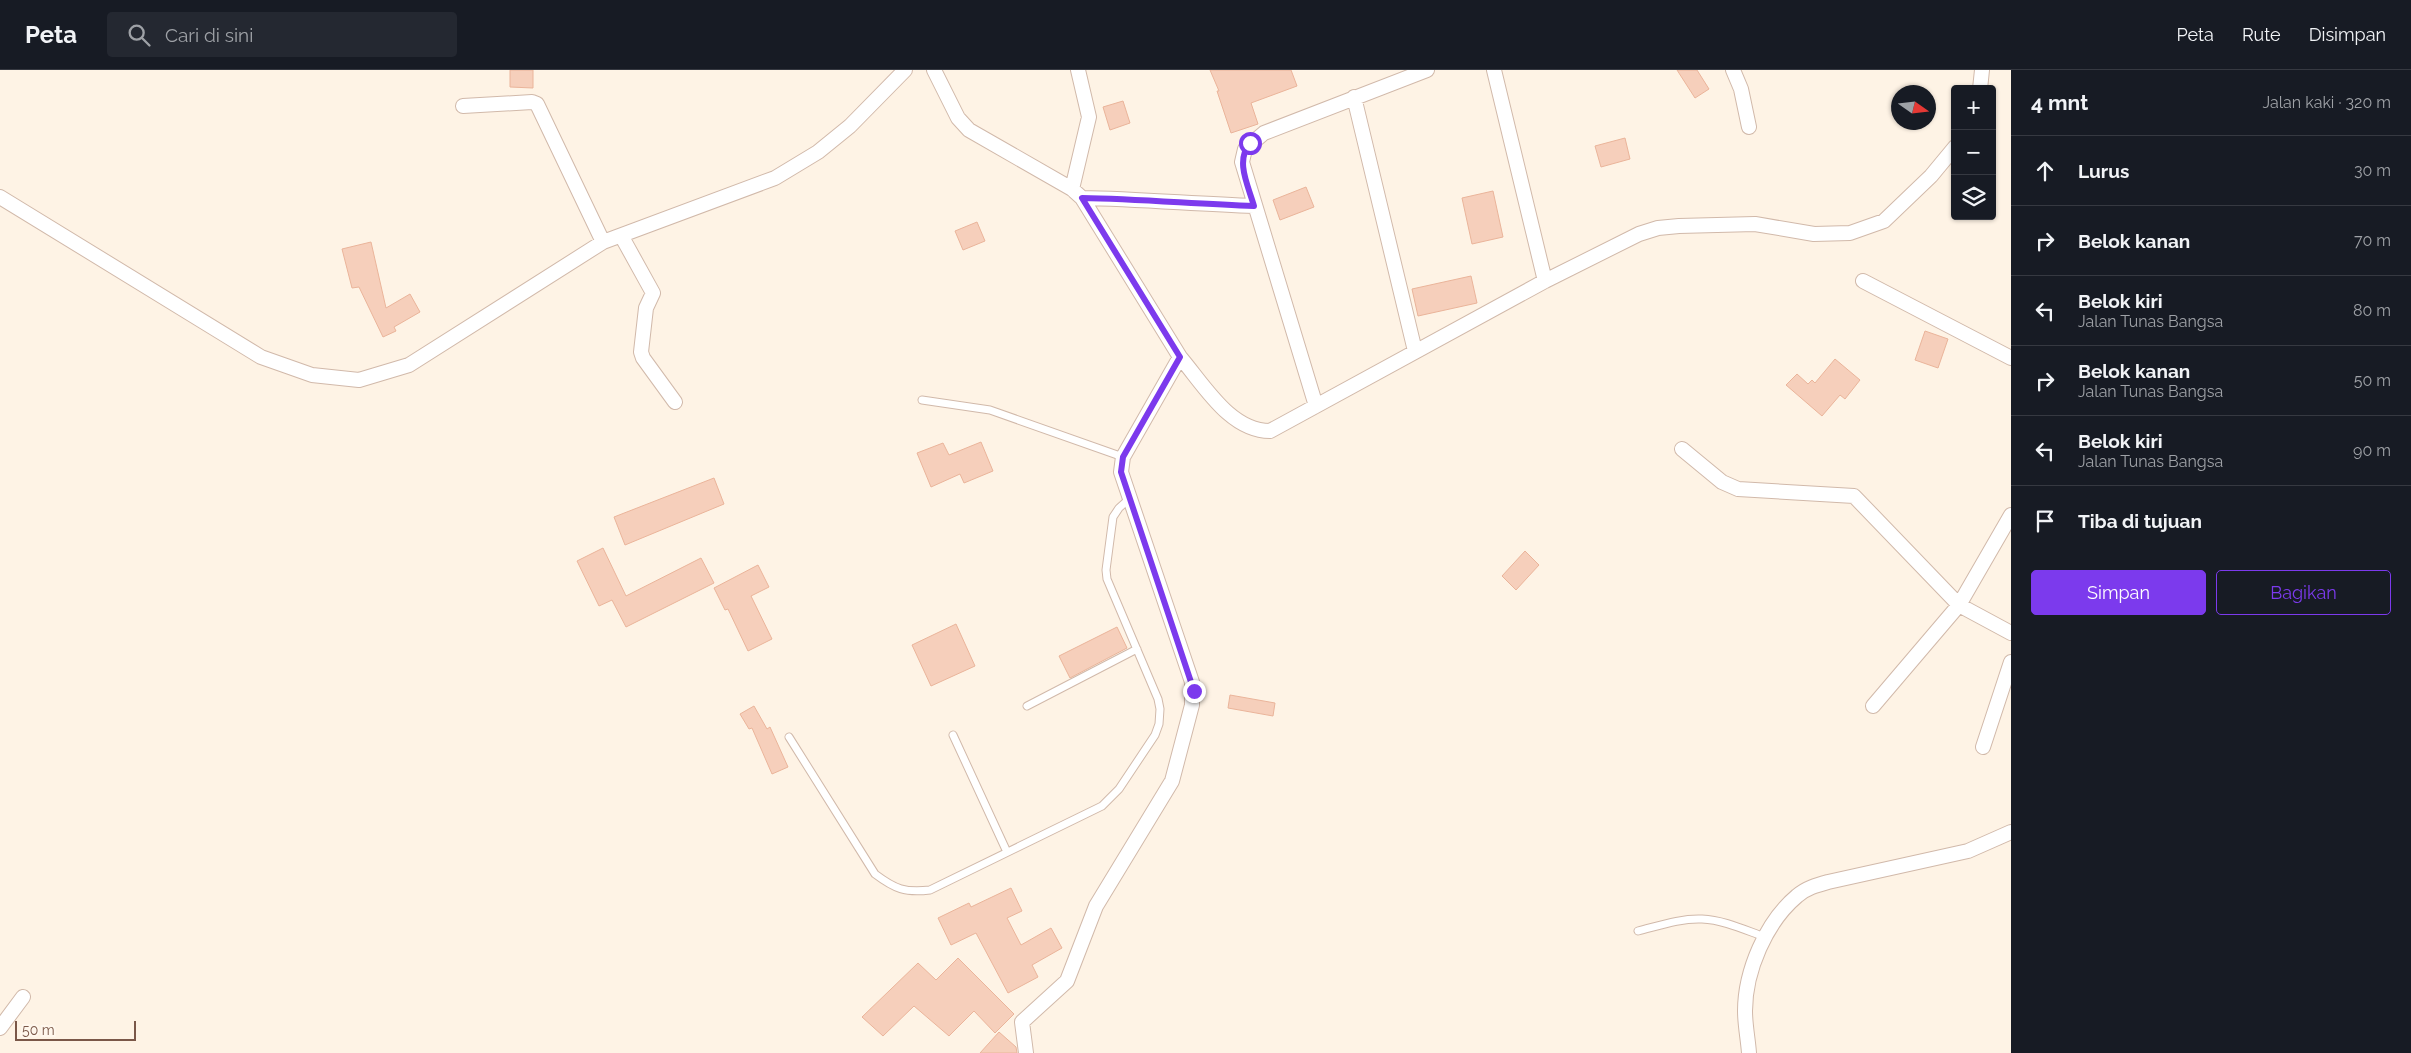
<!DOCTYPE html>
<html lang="id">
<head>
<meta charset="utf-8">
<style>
  body { margin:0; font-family:Raleway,sans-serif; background:#242831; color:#f1f3f6 }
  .controls { position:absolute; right:15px; top:15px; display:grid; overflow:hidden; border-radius:5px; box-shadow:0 1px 4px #0004 }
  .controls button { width:45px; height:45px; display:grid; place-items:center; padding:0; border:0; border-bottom:1px solid #363941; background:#171b24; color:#f1f3f6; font:25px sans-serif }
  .compass { position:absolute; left:1891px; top:15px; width:45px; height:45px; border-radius:50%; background:#171b24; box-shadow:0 1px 4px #0004; rotate:104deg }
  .scale { position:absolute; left:15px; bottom:12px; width:121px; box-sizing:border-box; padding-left:5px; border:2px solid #7a5748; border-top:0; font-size:14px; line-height:18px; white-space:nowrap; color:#7a5748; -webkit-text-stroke:4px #fff7ed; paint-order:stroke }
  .stop { position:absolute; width:15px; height:15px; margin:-11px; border:4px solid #7c3aed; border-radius:50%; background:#fff }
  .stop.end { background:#7c3aed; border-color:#fff; box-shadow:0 1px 5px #0008 }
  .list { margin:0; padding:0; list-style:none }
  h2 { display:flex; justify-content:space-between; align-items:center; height:65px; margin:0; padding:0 20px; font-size:21px }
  h2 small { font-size:16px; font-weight:400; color:#9ea1a6 }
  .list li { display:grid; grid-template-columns:32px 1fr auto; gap:15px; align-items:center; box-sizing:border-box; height:70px; padding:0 20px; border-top:1px solid #363941 }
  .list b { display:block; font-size:19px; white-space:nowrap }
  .list p { margin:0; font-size:16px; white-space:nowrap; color:#9ea1a6 }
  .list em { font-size:16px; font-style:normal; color:#9ea1a6 }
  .actions { display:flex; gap:10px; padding:15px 20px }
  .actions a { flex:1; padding:11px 0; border:1px solid #7c3aed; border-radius:5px; text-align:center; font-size:18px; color:#7c3aed }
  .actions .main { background:#7c3aed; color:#fff }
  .icon { flex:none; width:28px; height:28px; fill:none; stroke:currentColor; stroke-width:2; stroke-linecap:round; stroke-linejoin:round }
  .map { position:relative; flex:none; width:2011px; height:983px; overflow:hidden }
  header { display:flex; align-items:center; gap:30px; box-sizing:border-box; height:70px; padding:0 25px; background:#171b24; border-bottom:1px solid #363941 }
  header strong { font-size:24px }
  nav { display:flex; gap:28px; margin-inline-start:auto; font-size:18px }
  .search { width:350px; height:45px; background:#242831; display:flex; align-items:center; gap:12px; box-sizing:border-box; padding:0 18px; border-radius:5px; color:#9ea1a6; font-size:19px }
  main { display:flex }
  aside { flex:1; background:#171b24 }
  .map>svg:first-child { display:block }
  .building { fill:#f6cfbb; stroke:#eab49a }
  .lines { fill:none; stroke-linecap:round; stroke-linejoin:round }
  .lane-casing { stroke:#d1b9aa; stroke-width:9 }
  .street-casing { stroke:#d1b9aa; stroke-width:16 }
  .lane { stroke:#fff; stroke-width:7 }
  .street { stroke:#fff; stroke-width:14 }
  .route { stroke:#7c3aed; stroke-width:6 }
</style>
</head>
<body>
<header>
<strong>Peta</strong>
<div class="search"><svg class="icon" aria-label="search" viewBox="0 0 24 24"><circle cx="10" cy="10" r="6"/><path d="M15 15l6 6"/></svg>Cari di sini</div>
<nav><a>Peta</a><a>Rute</a><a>Disimpan</a></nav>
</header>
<main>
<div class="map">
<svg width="2011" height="983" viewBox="0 0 2011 983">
  <rect width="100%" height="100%" fill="#fef3e5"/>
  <path class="building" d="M 510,0 L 533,0 L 533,18 L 510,17 Z
    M 1210,0 L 1291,0 L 1297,16 L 1251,33 L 1258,54 L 1231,63 L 1217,21 L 1219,21 Z
    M 1677,0 L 1697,0 L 1709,19 L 1695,28 Z
    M 1123,31 L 1130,53 L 1110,60 L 1103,37 Z
    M 1625,68 L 1630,89 L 1601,97 L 1595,76 Z
    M 1306,117 L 1314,137 L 1280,150 L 1273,130 Z
    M 1493,121 L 1503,167 L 1472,174 L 1462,128 Z
    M 977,152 L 985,171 L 963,180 L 955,161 Z
    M 371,172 L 386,238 L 410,224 L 420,242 L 394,257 L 396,261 L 383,267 L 359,217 L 352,218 L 342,179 Z
    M 1471,206 L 1477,233 L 1418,246 L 1412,219 Z
    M 1925,261 L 1948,269 L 1938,298 L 1915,290 Z
    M 1835,289 L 1860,310 L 1845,329 L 1840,325 L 1822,346 L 1786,315 L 1797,304 L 1808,314 L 1812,310 L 1815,313 Z
    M 981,372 L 993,401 L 964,413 L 960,404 L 931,417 L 917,383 L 943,373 L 949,385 Z
    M 714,408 L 724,434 L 625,475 L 614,447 Z
    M 603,478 L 626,526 L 701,488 L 714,513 L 626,557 L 612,530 L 599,536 L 577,491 Z
    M 1525,481 L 1539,495 L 1516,520 L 1502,506 Z
    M 758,495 L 769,517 L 751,526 L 772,569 L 748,581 L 728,539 L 725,540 L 714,518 Z
    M 956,554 L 975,596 L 931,616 L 912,575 Z
    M 1117,557 L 1127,578 L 1070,608 L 1059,586 Z
    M 1230,625 L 1275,633 L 1273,646 L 1228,638 Z
    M 754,636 L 767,659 L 770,657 L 788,697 L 772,704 L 752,658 L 749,659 L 740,644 Z
    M 1011,818 L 1022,841 L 1007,848 L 1021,875 L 1051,858 L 1062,878 L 1032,895 L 1038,907 L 1008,923 L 976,863 L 951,875 L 938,848 L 969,833 L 971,837 Z
    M 958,888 L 1014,944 L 995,963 L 974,941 L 949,966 L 914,936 L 883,966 L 862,947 L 918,893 L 936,910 Z
    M 999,962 L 1016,977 L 1017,983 L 980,983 Z"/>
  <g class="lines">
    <defs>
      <path id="lane" d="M 922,330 L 990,340 L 1123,387
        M 1027,636 L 1137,579
        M 953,665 L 1007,782
        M 789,667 L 875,804 C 895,819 905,823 930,820 L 1102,736 L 1119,719 L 1155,665 L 1159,654 L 1160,639 L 1158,629 L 1107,509 L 1106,500 L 1113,447 L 1119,438 L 1129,429
        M 1638,861 C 1658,856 1681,848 1702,849 C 1724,850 1745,860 1765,867"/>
      <path id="street" d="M 934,0 L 958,48 L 969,60 L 1072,119 L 1082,128 L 1180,287 L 1123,387 L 1121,402 L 1192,612 L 1192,635 L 1172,711 L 1096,836 L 1067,911 L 1022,952 L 1026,983
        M 1494,0 L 1545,211
        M 1733,0 L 1741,19 L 1749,57
        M 1980,19 L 1982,0
        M 1354,27 L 1415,281
        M 463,36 L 532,32 L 537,34 L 603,172
        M 1072,119 L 1089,47 L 1078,0
        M 0,127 L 261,287 L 312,305 L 359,310 L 409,295 L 603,172 L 775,108 L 818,82 L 850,56 L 905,0
        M 1082,128 C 1139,129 1196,134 1254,136
        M 622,167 L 653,223 L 646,238 L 641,282 L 643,288 L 675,332
        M 1863,211 L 2011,288
        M 1180,287 C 1204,315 1230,361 1270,361 L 1545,211 L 1639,164 L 1658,158 L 1679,156 L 1755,154 L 1814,164 L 1850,163 L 1884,151 L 1931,106 L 1955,77
        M 1316,336 L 1242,92 L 1245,79 L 1264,63 L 1427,0
        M 1682,379 L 1722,412 L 1738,419 L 1854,426 L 1959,535 L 2011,563
        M 1873,636 L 1959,535 L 2011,445
        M 1983,677 L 2011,592
        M 0,958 L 23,927
        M 1749,983 C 1748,969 1745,955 1745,941 C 1745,901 1766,852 1797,826 C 1806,818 1817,815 1828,812 L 1968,781 L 2011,762"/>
    </defs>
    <use href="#lane" class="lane-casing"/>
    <use href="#street" class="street-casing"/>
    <use href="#lane" class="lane"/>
    <use href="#street" class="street"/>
  </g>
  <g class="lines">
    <path class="route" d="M 1194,621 L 1121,402 L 1123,387 L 1180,287 L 1082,128 C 1139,129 1196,134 1254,136 C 1248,115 1235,91 1250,73"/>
  </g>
</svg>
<div class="controls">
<button>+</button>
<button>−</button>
<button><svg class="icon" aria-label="layers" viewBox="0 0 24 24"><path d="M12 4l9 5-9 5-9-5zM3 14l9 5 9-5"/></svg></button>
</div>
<svg class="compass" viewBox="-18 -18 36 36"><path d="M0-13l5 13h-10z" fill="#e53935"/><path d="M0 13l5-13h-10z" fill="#9ea1a6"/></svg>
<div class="scale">50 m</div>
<div class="stop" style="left:1250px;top:73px"></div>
<div class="stop end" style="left:1194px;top:621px"></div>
</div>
<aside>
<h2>4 mnt<small>Jalan kaki · 320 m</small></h2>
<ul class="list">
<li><svg class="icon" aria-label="ahead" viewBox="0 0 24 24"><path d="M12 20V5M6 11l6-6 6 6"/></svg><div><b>Lurus</b></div><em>30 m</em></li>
<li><svg class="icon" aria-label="right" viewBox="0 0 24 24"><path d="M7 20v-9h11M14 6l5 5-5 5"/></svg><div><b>Belok kanan</b></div><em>70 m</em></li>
<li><svg class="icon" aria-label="left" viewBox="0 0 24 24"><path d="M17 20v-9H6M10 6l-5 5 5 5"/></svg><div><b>Belok kiri</b><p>Jalan Tunas Bangsa</p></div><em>80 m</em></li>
<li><svg class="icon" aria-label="right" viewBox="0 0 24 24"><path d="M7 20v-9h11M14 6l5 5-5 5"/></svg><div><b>Belok kanan</b><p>Jalan Tunas Bangsa</p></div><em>50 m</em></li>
<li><svg class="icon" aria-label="left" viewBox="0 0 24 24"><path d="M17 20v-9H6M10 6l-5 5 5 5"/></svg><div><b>Belok kiri</b><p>Jalan Tunas Bangsa</p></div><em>90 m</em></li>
<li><svg class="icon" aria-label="arrive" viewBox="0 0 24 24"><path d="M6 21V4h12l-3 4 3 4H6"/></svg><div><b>Tiba di tujuan</b></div></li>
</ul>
<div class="actions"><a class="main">Simpan</a><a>Bagikan</a></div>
</aside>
</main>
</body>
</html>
